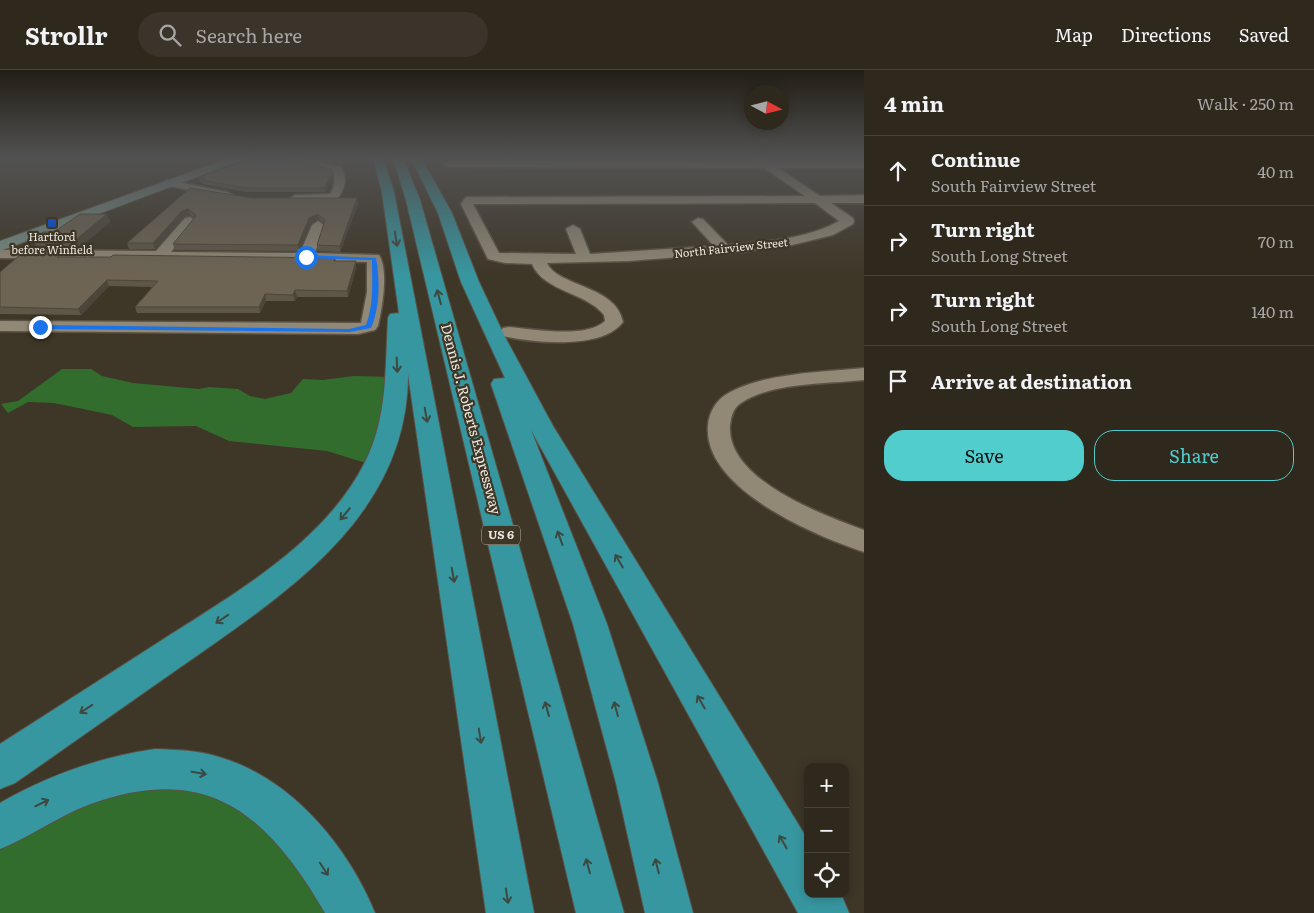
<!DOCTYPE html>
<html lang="en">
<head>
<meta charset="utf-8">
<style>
  body { margin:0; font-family:Literata,serif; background:#3a342a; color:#f1f3f6 }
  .controls { position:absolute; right:15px; bottom:15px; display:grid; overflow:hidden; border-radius:10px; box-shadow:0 2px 12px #0003 }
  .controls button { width:45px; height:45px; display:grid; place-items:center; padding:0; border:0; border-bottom:1px solid #49443b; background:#2e281d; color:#f1f3f6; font:25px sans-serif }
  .compass { position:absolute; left:744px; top:15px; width:45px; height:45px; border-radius:50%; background:#2e281d; box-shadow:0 2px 12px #0003; rotate:97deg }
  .stop { position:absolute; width:15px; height:15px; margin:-11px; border:4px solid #1a73e8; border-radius:50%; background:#fff }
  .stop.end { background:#1a73e8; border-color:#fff; box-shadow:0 1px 5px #0008 }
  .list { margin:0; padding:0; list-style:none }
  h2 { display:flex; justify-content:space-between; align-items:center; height:65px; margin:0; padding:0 20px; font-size:21px }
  h2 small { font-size:16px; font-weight:400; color:#a7a6a4 }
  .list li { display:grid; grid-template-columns:32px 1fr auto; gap:15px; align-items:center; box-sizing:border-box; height:70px; padding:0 20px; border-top:1px solid #49443b }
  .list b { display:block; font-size:19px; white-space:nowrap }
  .list p { margin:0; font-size:16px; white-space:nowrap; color:#a7a6a4 }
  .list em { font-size:16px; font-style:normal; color:#a7a6a4 }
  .actions { display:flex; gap:10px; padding:15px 20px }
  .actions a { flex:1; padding:11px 0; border:1px solid #52cdcd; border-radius:20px; text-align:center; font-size:18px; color:#52cdcd }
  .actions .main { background:#52cdcd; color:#111 }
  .icon { flex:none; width:28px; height:28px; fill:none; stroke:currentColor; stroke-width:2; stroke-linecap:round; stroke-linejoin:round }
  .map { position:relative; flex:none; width:864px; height:843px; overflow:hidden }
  header { display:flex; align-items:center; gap:30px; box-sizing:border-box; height:70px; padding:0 25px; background:#2e281d; border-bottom:1px solid #49443b }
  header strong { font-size:24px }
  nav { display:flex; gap:28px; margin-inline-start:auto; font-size:18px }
  .search { width:350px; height:45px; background:#3a342a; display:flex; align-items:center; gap:12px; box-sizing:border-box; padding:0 18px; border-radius:28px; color:#a7a6a4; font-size:19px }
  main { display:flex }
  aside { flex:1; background:#2e281d }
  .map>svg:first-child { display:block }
  .green { fill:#336d2d }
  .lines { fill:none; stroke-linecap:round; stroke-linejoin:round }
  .minor-casing { stroke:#595245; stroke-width:3 }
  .secondary-casing { stroke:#595245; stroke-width:2 }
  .motorway-casing { stroke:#595245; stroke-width:2 }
  .minor { fill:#918876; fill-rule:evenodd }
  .secondary { fill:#768c83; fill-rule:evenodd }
  .motorway { fill:#3797a1; fill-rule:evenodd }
  .wall { fill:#5e5647 }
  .shaded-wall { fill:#4c463a }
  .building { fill:#6d6453; stroke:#4c463a }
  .oneway { stroke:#3d493f }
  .route { fill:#1a73e8 }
  .transit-dot { fill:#1a4fb4; stroke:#3e3627; stroke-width:2 }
  .labels { text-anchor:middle; stroke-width:4.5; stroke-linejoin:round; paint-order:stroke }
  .far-poi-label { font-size:11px; fill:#ece7de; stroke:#3e3627 }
  .far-street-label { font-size:11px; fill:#ece7de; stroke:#3e3627 }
  .shield { fill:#3e3627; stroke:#b8b2a7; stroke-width:1 }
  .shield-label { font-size:12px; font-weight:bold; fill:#ece7de }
  .street-label { font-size:14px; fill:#ece7de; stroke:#3e3627 }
</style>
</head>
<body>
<header>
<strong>Strollr</strong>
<div class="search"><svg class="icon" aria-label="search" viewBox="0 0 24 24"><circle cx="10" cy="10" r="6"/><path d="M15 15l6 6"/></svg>Search here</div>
<nav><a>Map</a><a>Directions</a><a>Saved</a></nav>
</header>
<main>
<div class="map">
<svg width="864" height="843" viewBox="0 0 864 843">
  <rect width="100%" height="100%" fill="#3e3627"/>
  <path class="green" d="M 62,299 L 91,299 L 102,306 L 133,313 L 199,319 L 209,317 L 238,319 L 250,326 L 265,329 L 291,323 L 303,309 L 323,310 L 354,306 L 392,307 L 369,394 L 327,381 L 229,371 L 196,356 L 133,357 L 112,345 L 54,333 L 28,332 L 8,343 L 1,334 L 18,331 Z
    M 103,710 L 223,721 L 282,762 L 336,843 L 0,843 L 0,752 Z"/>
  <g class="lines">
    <defs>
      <path id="minor" d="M 280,88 L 299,88 L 341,97 C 348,109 345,119 337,129 L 333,131 L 291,131 L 289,129 L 295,125 L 330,124 C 335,116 335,109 333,101 L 329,100 L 285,91 Z
        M 751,88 L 762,88 L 768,92 L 864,92 L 864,98 L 778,98 L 820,126 L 864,125 L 864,133 L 831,133 L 853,148 L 854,151 L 853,154 L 833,165 L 792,175 L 742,182 L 629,191 L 547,193 C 558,217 616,215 623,252 C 603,280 532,273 503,266 L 500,262 L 503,258 L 509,257 C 533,259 586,269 605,251 L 604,245 C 586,222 544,222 532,194 L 505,193 L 488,189 L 461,134 L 466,127 L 805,126 L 764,98 L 448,97 L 443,94 L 448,91 L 755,92 ZM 815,133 L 839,151 C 807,169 765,172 728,175 L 703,149 L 698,148 L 692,152 L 714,176 L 590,184 L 580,159 L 573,155 L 566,159 L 576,184 L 499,183 L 473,134 Z
        M 169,110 L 227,122 L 233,125 L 227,128 L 165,115 L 163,113 L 165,111 Z
        M 190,147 L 196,151 L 171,182 L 300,183 L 312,155 L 318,151 L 324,155 L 315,183 L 379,185 C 389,200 382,239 378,256 L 375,260 L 358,264 L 0,261 L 0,251 L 361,253 L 367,222 L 367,192 L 0,188 L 0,180 L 156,181 L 185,148 Z
        M 864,298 L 864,310 C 828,314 772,312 741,333 C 733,338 731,347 730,356 C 727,410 823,445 864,460 L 864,482 C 816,466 702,419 708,355 C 709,343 716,330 727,324 C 761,303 824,302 864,298 Z"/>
      <path id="secondary" d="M 229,88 L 243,88 L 242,90 L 0,181 L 0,171 Z"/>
      <path id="motorway" d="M 373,88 L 383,88 L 394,122 L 534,843 L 486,843 L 408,304 C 408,446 286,523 182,596 C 126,635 71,674 15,713 L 0,719 L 0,674 C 53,640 106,606 159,572 C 232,525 325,473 365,392 C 388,346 385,298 388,248 L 390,244 L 399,243 L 382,122 Z
        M 393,88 L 403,88 L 420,130 L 624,843 L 576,843 L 406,130 Z
        M 411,88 L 421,88 L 452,143 L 479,212 L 505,267 L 553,356 L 808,770 L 808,824 L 841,824 L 849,843 L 798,843 L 531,360 L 607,554 L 658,713 L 693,843 L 645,843 L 616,713 L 573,554 L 491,314 L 494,309 L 505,308 L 461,212 L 438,143 Z
        M 155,679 C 177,680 198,680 219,687 C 291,708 347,775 375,843 L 325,843 C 267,743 207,691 88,735 C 57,747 30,767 0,779 L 0,733 C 49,705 100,687 155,679 Z"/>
    </defs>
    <use href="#minor" class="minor-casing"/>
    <use href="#secondary" class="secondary-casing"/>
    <use href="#motorway" class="motorway-casing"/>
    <use href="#minor" class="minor"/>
    <use href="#secondary" class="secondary"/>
    <use href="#motorway" class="motorway"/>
  </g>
  <path class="wall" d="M 306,88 L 341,88 L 332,93 Z
    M 333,106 L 325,122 L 246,122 L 203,114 L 202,112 L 200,111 L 199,107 Z
    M 190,118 L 252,128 L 358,134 L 340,182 L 318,181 L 317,175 L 324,154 L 319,149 L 310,154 L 299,181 L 175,180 L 173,174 L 194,148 L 190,145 L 184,147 L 155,179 L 129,179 L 127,173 Z
    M 107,144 L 110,152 L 77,179 L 37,178 L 33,171 L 54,162 Z
    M 61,187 L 335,188 L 336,191 L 356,191 L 356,198 L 348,227 L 297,227 L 295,231 L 266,231 L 260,243 L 137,243 L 135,237 L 152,217 L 109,216 L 81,245 L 0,244 L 0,202 Z"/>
  <path class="shaded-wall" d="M 334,88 L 341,88 L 332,93 L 331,89 Z
    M 333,102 L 333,106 L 325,122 L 324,118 Z
    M 357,128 L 358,134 L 340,182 L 340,176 Z
    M 188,139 L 190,145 L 184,147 L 155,179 L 153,173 L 182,141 Z
    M 107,144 L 110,152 L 77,179 L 74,171 Z
    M 318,144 L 319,149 L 310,154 L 299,181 L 298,175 L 309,148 Z
    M 356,191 L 356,198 L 348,227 L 347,221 Z
    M 107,210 L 109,216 L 81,245 L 78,239 Z
    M 295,220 L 297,227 L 295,231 L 293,225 Z
    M 265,224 L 266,231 L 260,243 L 259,237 Z"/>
  <path class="building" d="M 253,88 L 280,88 L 331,99 L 333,102 L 324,118 L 245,118 L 202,110 L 204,108 L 199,107 Z
    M 324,88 L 334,88 L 331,89 Z
    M 190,118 L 252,128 L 357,128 L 340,176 L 317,175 L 325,150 L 318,144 L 309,148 L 298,175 L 173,174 L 196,146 L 195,144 L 188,139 L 182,141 L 153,173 L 127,173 Z
    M 80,144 L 107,144 L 74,171 L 33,171 L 43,162 L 54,162 Z
    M 21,184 L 60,185 L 57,187 L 111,187 L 113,185 L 335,188 L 334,191 L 356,191 L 347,221 L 295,220 L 293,225 L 265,224 L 259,237 L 135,237 L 158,211 L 107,210 L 78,239 L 0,237 L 0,202 Z"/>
  <defs><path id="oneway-shaft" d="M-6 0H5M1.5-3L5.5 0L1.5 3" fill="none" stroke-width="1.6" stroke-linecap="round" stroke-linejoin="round" transform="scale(1.25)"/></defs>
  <g class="oneway">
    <use href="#oneway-shaft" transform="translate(396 169) rotate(81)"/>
    <use href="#oneway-shaft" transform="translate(439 227) rotate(-105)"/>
    <use href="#oneway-shaft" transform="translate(397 295) rotate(87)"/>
    <use href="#oneway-shaft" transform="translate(426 345) rotate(80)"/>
    <use href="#oneway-shaft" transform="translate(345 444) rotate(130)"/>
    <use href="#oneway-shaft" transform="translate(560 468) rotate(-110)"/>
    <use href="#oneway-shaft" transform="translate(619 491) rotate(-120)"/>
    <use href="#oneway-shaft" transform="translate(453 505) rotate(80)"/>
    <use href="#oneway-shaft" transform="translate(222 549) rotate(146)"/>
    <use href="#oneway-shaft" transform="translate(701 632) rotate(-120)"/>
    <use href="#oneway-shaft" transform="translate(86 639) rotate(146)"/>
    <use href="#oneway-shaft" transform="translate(547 639) rotate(-105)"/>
    <use href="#oneway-shaft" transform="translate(616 639) rotate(-105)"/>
    <use href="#oneway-shaft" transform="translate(480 666) rotate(81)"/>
    <use href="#oneway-shaft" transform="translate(199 703) rotate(9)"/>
    <use href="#oneway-shaft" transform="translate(42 733) rotate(-26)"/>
    <use href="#oneway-shaft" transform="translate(783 772) rotate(-120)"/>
    <use href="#oneway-shaft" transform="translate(588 796) rotate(-105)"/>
    <use href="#oneway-shaft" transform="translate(657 796) rotate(-104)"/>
    <use href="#oneway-shaft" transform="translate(324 799) rotate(57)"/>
    <use href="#oneway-shaft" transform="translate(507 826) rotate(81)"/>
  </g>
  <linearGradient id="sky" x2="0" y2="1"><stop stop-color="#221e15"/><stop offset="0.43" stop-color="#525252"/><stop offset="1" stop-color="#525252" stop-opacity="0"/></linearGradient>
  <rect width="864" height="206" fill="url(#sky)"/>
  <path class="route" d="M 306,185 L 376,188 C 380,208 380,238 371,258 L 349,262 L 40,259 L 37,257 L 40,255 L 349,259 L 366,255 C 374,234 372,212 372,190 L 304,188 Z"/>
  <rect class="transit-dot" x="47" y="148" width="10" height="10" rx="2.5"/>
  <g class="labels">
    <g class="far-poi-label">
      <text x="52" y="171">Hartford<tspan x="52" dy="13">before Winfield</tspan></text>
    </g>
    <g class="far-street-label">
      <text transform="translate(731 178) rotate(-6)" y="4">North Fairview Street</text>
    </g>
    <rect class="shield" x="482" y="455.5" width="38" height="19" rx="4"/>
    <g class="shield-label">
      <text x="501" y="469">US 6</text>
    </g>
    <g class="street-label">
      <text transform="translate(471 349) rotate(75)" y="5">Dennis J. Roberts Expressway</text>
    </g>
  </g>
</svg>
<div class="controls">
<button>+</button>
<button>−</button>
<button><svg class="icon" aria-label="locate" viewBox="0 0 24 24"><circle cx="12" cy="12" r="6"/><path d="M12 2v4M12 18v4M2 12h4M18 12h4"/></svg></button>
</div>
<svg class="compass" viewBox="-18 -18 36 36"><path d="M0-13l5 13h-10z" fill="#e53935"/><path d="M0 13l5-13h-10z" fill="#a7a6a4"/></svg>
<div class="stop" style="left:306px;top:187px"></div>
<div class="stop end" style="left:40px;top:257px"></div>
</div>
<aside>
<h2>4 min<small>Walk · 250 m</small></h2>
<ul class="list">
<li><svg class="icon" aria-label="ahead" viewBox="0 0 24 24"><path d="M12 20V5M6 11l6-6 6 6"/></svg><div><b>Continue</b><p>South Fairview Street</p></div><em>40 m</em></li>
<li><svg class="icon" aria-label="right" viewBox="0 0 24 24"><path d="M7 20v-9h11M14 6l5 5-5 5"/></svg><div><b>Turn right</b><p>South Long Street</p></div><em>70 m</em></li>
<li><svg class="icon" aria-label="right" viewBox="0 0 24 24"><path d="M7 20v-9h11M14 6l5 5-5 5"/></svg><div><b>Turn right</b><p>South Long Street</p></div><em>140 m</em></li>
<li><svg class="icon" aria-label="arrive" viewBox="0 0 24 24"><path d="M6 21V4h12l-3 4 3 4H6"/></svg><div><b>Arrive at destination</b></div></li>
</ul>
<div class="actions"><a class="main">Save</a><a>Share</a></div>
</aside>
</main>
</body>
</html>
